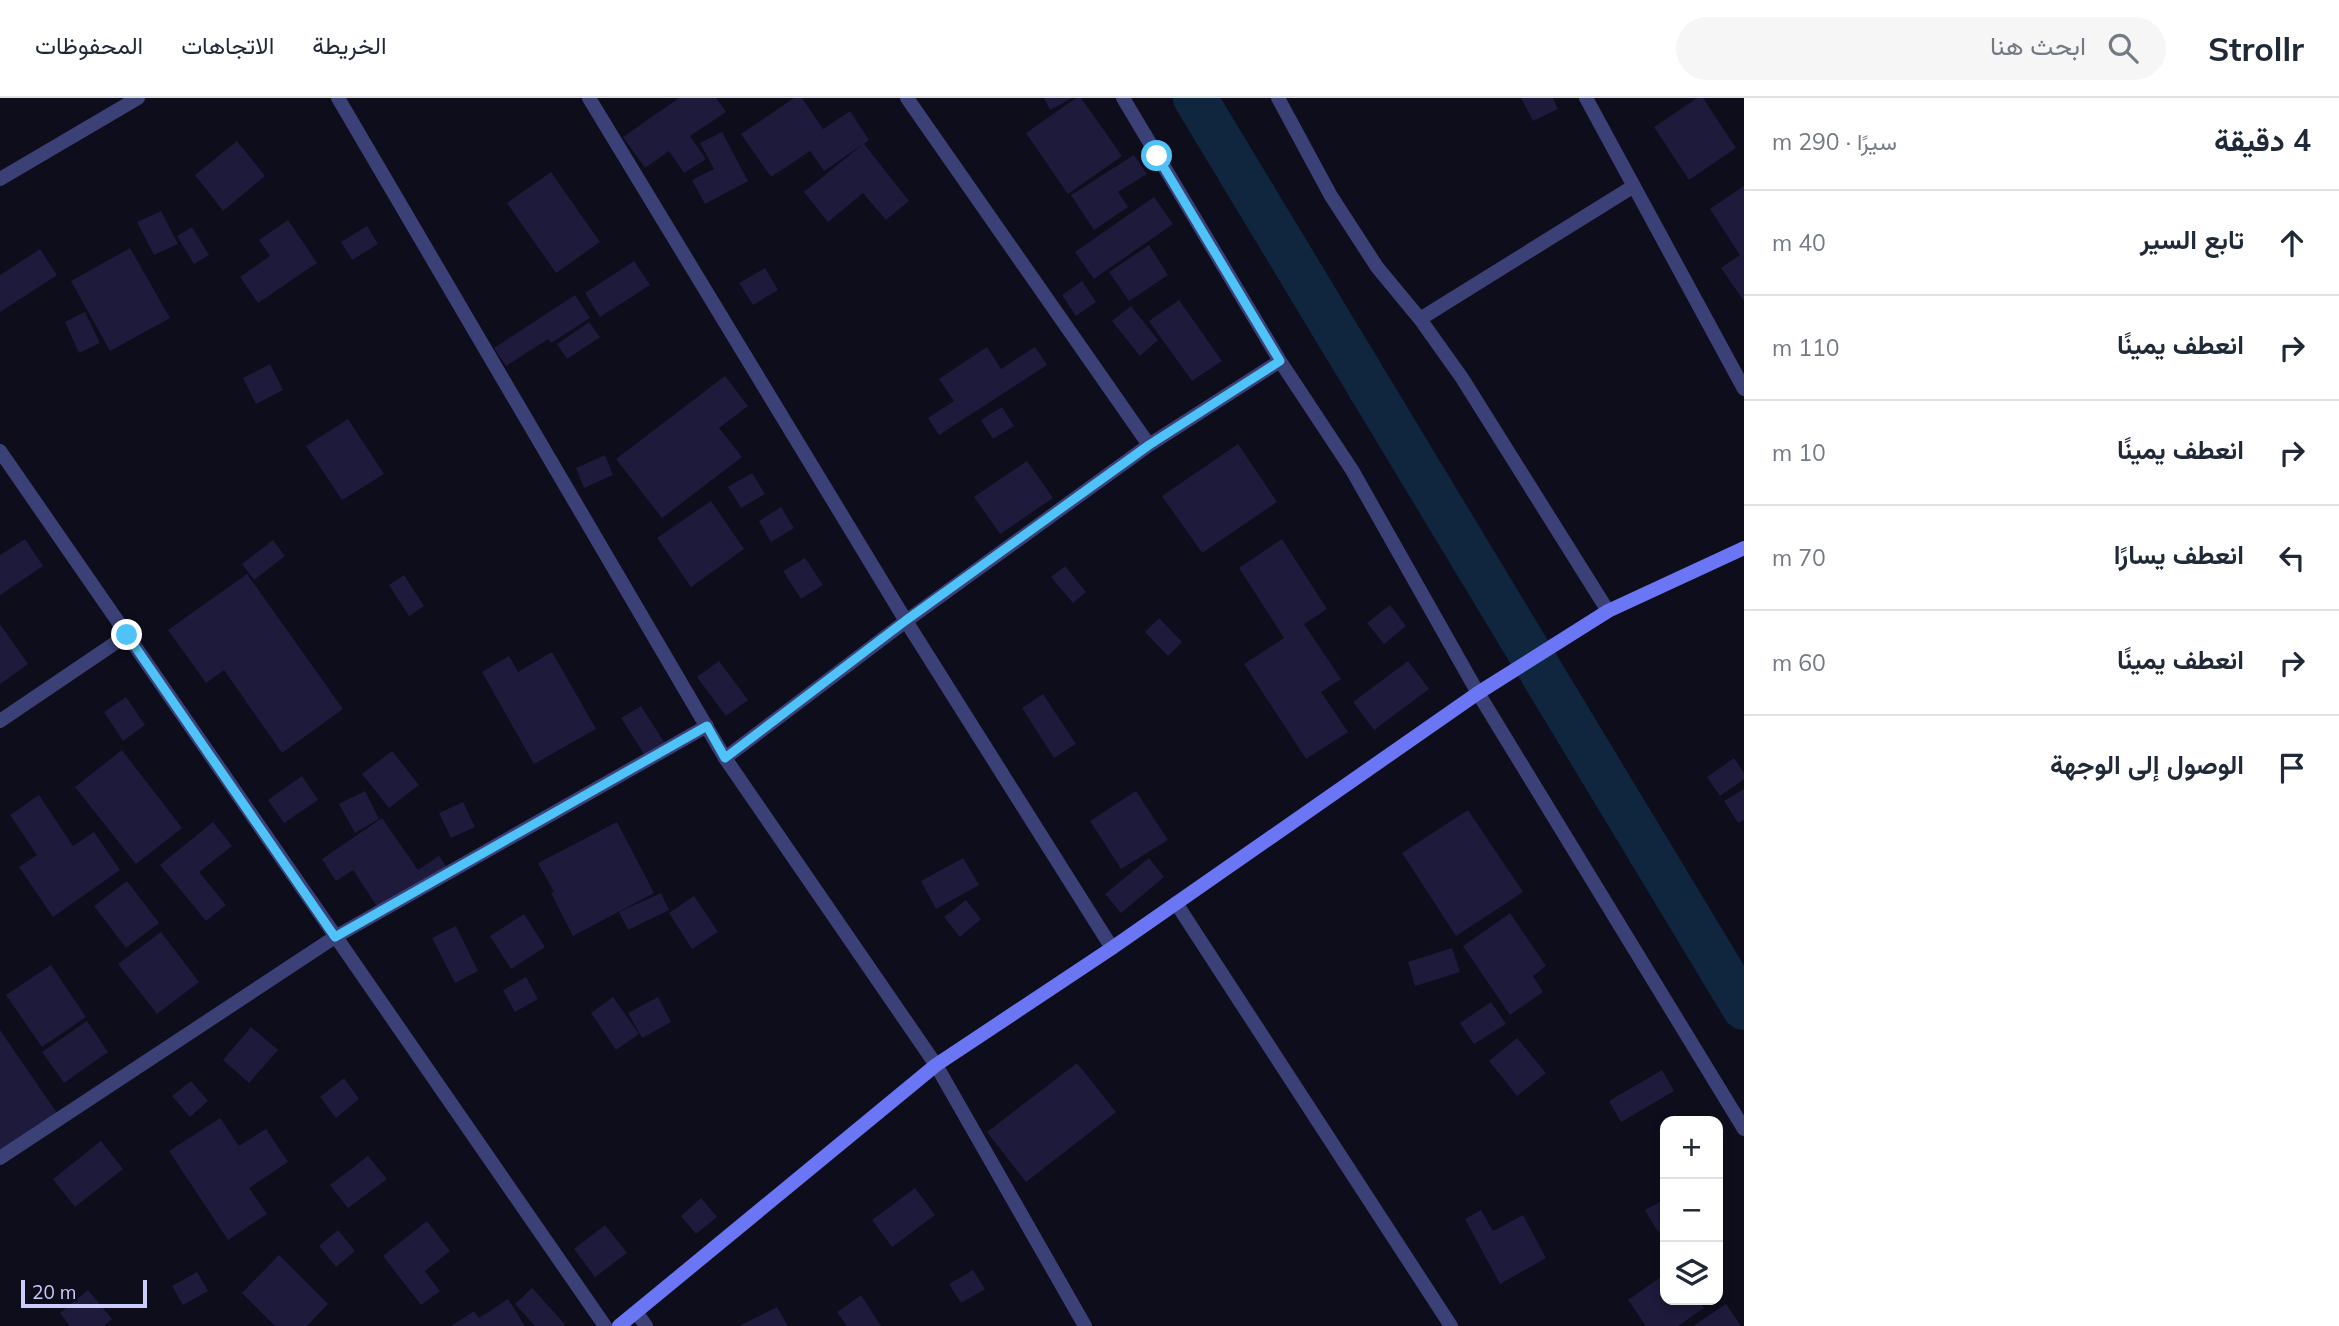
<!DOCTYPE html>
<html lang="ar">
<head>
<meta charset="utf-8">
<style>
  body { margin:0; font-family:Mulish,Vazirmatn,sans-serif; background:#f6f6f7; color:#1f2937; direction:rtl }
  .controls { position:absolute; right:21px; bottom:21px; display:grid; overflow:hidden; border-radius:14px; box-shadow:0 4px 10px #0003 }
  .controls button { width:63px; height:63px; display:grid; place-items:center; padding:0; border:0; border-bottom:2px solid #e0e1e3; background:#fff; color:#1f2937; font:35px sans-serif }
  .scale { position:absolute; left:21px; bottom:18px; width:126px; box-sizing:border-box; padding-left:7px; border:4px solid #ccccfb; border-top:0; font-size:19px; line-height:24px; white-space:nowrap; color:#ccccfb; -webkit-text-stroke:5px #0e0d1c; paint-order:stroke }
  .stop { position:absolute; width:21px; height:21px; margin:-16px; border:5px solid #4fc3f7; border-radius:50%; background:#fff }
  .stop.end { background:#4fc3f7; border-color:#fff; box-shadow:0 2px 7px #0008 }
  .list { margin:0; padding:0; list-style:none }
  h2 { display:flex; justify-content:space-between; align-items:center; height:91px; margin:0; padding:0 28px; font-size:30px }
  h2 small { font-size:23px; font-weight:400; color:#747a83 }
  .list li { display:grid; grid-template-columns:46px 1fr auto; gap:21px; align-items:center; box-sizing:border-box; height:105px; padding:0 28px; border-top:2px solid #e0e1e3 }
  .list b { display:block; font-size:26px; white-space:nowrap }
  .list em { font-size:23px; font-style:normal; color:#747a83 }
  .icon { flex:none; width:38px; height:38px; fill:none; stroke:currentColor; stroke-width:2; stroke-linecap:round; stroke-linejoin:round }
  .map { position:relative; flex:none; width:1744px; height:1228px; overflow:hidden; direction:ltr }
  header { display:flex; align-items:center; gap:42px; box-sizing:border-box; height:98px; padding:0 35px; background:#fff; border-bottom:2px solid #e0e1e3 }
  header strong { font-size:33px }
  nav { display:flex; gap:38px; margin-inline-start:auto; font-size:24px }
  .search { width:490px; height:63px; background:#f6f6f7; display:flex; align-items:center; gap:18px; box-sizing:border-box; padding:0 24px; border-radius:38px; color:#747a83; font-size:26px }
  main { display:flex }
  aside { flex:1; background:#fff }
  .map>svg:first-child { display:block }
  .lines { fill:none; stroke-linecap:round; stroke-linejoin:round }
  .canal { stroke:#0f263e; stroke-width:44 }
  .building { fill:#1d1a3b }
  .street { stroke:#3b4077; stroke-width:14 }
  .secondary { stroke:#6a76f4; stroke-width:14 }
  .route { stroke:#4fc3f7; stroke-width:9 }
</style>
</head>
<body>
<header>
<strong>Strollr</strong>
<div class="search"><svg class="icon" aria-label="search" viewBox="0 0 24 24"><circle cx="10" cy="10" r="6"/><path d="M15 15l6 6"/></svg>ابحث هنا</div>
<nav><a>الخريطة</a><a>الاتجاهات</a><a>المحفوظات</a></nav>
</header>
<main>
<aside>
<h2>4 دقيقة<small>سيرًا · 290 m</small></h2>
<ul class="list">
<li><svg class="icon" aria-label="ahead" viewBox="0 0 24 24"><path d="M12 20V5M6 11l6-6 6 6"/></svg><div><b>تابع السير</b></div><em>40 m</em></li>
<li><svg class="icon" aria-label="right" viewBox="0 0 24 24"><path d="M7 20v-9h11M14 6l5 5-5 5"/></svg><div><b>انعطف يمينًا</b></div><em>110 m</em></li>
<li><svg class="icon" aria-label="right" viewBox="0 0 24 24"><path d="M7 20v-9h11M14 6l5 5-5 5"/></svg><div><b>انعطف يمينًا</b></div><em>10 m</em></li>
<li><svg class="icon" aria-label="left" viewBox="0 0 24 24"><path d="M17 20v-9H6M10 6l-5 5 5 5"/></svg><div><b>انعطف يسارًا</b></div><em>70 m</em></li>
<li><svg class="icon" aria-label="right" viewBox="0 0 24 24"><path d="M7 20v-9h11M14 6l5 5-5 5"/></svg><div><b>انعطف يمينًا</b></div><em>60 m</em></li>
<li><svg class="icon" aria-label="arrive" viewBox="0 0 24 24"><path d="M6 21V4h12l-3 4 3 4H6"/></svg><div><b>الوصول إلى الوجهة</b></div></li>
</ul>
</aside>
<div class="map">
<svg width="1744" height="1228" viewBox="0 0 1744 1228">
  <rect width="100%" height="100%" fill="#0e0d1c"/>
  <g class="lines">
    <path class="canal" d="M 1195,0 L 1744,910"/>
  </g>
  <path class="building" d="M 679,0 L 716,0 L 726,14 L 690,38 L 706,61 L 684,75 L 669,53 L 645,70 L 623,39 Z
    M 794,0 L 802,0 L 823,31 L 850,13 L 869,42 L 864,46 L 909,103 L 886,122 L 863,95 L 828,124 L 804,94 L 862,47 L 824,73 L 810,53 L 771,79 L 741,36 Z
    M 1044,0 L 1072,0 L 1050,12 Z
    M 1076,0 L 1081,0 L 1122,58 L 1068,96 L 1026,35 Z
    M 1521,0 L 1553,0 L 1558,11 L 1533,23 Z
    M 1697,0 L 1703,0 L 1736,50 L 1689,82 L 1654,29 Z
    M 722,34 L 748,83 L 705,106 L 692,82 L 714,71 L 700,45 Z
    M 237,43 L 265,78 L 223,113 L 195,77 Z
    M 1134,57 L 1147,76 L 1118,94 L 1128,109 L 1094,132 L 1071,97 Z
    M 551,74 L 600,144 L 556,175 L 507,105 Z
    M 1744,88 L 1744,203 L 1721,170 L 1740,157 L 1710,111 Z
    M 1154,99 L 1173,126 L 1094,181 L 1075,154 Z
    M 161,113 L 178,146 L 154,157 L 137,124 Z
    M 288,122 L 317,165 L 258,205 L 240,179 L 270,158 L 259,142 Z
    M 367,128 L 378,146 L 352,162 L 341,144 Z
    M 192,129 L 209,157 L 194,166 L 177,138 Z
    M 1149,147 L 1168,177 L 1129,203 L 1109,174 Z
    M 130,150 L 170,220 L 110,253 L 71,183 Z
    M 40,151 L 57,177 L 0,214 L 0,177 Z
    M 634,163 L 650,187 L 600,219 L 585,195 Z
    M 765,170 L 778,192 L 753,207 L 739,185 Z
    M 1082,183 L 1096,204 L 1076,218 L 1062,197 Z
    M 575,197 L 590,220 L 551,245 L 548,241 L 506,268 L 494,250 Z
    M 1179,202 L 1222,263 L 1192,283 L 1149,223 Z
    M 1131,208 L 1158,242 L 1140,258 L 1112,223 Z
    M 85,214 L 100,245 L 79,255 L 65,224 Z
    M 589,224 L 600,239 L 567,261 L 557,246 Z
    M 987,249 L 1001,271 L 1035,249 L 1047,267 L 939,337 L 928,320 L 954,303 L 939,281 Z
    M 270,266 L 283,292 L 256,306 L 243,280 Z
    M 725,278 L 748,308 L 719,330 L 742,359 L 662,420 L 616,361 Z
    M 1002,309 L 1014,328 L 993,341 L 981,322 Z
    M 348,321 L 384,376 L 342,402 L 306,348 Z
    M 1238,346 L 1277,404 L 1202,455 L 1162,398 Z
    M 605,357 L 613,377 L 584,390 L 576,370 Z
    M 1027,363 L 1053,400 L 1000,436 L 974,399 Z
    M 752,375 L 765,396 L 741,410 L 728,389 Z
    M 711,403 L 744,451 L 691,489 L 657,440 Z
    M 781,409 L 794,430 L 771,444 L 759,423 Z
    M 25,441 L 43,468 L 0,497 L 0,457 Z
    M 1282,441 L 1327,511 L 1304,526 L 1341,581 L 1321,594 L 1348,634 L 1306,661 L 1244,566 L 1284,540 L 1239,470 Z
    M 273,442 L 285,458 L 254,482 L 242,466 Z
    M 805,460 L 823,487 L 801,501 L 783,473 Z
    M 1065,468 L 1086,494 L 1073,505 L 1051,479 Z
    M 247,476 L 343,611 L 282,655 L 224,572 L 206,585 L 168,532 Z
    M 404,477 L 424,508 L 409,518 L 389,487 Z
    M 1390,507 L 1406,528 L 1384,546 L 1367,525 Z
    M 1159,520 L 1182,544 L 1168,558 L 1145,534 Z
    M 0,526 L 28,566 L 0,586 Z
    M 552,554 L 596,631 L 534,666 L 482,574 L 509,558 L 518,574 Z
    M 719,563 L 748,602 L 726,618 L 697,579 Z
    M 1408,563 L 1429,591 L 1374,632 L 1353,604 Z
    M 1043,596 L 1076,646 L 1054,660 L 1022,610 Z
    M 126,599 L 145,627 L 123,643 L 104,614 Z
    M 641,608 L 664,644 L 644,656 L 621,620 Z
    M 122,652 L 182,730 L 136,766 L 75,689 Z
    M 392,653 L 419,687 L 389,710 L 362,676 Z
    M 1734,660 L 1744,675 L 1744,681 L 1720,698 L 1707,679 Z
    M 302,678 L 318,702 L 284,725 L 268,702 Z
    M 1744,691 L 1744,722 L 1738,725 L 1724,703 Z
    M 365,693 L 379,721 L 355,735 L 339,706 Z
    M 1136,693 L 1168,742 L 1121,771 L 1090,723 Z
    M 39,697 L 73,748 L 94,734 L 120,772 L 53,819 L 19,769 L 37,757 L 10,717 Z
    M 463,704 L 475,729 L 451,740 L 439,715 Z
    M 1468,712 L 1523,794 L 1456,838 L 1402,755 Z
    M 382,720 L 418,772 L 439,758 L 448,771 L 382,816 L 353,772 L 336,783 L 322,761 Z
    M 213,724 L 232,748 L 199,774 L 226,807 L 206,823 L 160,767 Z
    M 617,724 L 654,795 L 573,838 L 551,795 L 554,794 L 538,765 Z
    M 963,760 L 979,787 L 936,811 L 921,783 Z
    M 1149,760 L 1164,779 L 1121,815 L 1105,796 Z
    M 127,783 L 159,825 L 126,850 L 94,808 Z
    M 661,795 L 669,812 L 628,832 L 619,814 Z
    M 694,798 L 718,834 L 692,851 L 669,815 Z
    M 966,802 L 981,821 L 960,839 L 944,819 Z
    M 1510,815 L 1546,868 L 1533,878 L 1543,894 L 1510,917 L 1463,848 Z
    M 524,816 L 545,849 L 511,871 L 490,838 Z
    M 456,828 L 478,873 L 455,885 L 432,840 Z
    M 161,834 L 199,884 L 157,916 L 118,866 Z
    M 1452,850 L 1460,874 L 1415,888 L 1408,864 Z
    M 51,867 L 86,919 L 42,949 L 6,897 Z
    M 526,879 L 538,901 L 515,914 L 503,892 Z
    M 613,899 L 639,936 L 616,952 L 591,915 Z
    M 658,899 L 671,924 L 642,940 L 628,915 Z
    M 1491,904 L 1506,926 L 1474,946 L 1460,925 Z
    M 87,923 L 108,954 L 64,985 L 42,954 Z
    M 251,929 L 278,952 L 249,985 L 223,962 Z
    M 0,932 L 57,1015 L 0,1053 Z
    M 1517,940 L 1546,975 L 1517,998 L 1489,963 Z
    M 1077,965 L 1116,1014 L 1026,1084 L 987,1034 Z
    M 1662,972 L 1674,993 L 1621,1024 L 1609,1003 Z
    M 344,980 L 359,1001 L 336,1020 L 320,999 Z
    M 191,983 L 208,1003 L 190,1019 L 172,998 Z
    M 220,1020 L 239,1048 L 266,1031 L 288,1064 L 249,1090 L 267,1116 L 228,1142 L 169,1053 Z
    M 101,1043 L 123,1071 L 75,1109 L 53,1081 Z
    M 368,1058 L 387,1081 L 348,1110 L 330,1087 Z
    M 915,1090 L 935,1117 L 892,1149 L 872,1122 Z
    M 701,1100 L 717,1119 L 696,1136 L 681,1118 Z
    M 1665,1101 L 1665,1130 L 1658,1134 L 1645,1112 Z
    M 1481,1112 L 1493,1133 L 1523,1117 L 1546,1160 L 1500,1186 L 1465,1121 Z
    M 427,1123 L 450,1153 L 425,1173 L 440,1193 L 421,1207 L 383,1158 Z
    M 605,1127 L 627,1155 L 595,1179 L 574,1151 Z
    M 338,1132 L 355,1153 L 336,1169 L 319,1148 Z
    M 279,1157 L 328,1206 L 307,1228 L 275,1228 L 242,1195 Z
    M 973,1172 L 985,1191 L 961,1205 L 949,1186 Z
    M 197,1174 L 208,1193 L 183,1207 L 172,1188 Z
    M 1665,1176 L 1665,1202 L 1698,1202 L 1704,1210 L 1678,1228 L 1646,1228 L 1628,1202 Z
    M 532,1190 L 565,1226 L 563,1228 L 535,1228 L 515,1206 Z
    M 88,1192 L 112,1221 L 104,1228 L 70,1228 L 60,1215 Z
    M 861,1197 L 881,1228 L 847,1228 L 837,1214 Z
    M 508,1201 L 525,1228 L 451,1228 L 474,1213 L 479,1220 Z
    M 1726,1206 L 1741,1228 L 1693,1228 Z
    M 777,1209 L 788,1228 L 739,1228 Z"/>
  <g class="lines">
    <path class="street" d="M 338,0 L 725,660 L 936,967 L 1085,1228
      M 589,0 L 906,523 L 1112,850
      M 907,0 L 1149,347
      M 1123,0 L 1280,263 L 1352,372 L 1478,595 L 1744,1031
      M 1278,0 L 1331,98 L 1377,169 L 1420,221 L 1462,280 L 1608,513
      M 1586,0 L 1744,291
      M 0,81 L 138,0
      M 1420,221 L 1634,88
      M 0,353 L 605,1228
      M 0,623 L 127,537
      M 725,660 L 906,523 L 1149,347 L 1280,263
      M 1176,805 L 1451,1228
      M 0,1060 L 335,839 L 707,628
      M 637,1215 L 646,1228"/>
    <path class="secondary" d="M 619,1228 L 936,967 L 1112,850 L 1478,595 L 1608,513 L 1744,450"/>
  </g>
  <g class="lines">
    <path class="route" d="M 127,537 L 335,839 L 707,628 L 725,660 L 905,523 L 1149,347 L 1280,263 L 1157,58"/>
  </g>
</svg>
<div class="controls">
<button>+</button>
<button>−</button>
<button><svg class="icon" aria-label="layers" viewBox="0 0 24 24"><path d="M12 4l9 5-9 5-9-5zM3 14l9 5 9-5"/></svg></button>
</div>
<div class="scale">20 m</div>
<div class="stop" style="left:1157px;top:58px"></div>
<div class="stop end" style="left:127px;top:537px"></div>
</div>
</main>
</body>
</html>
